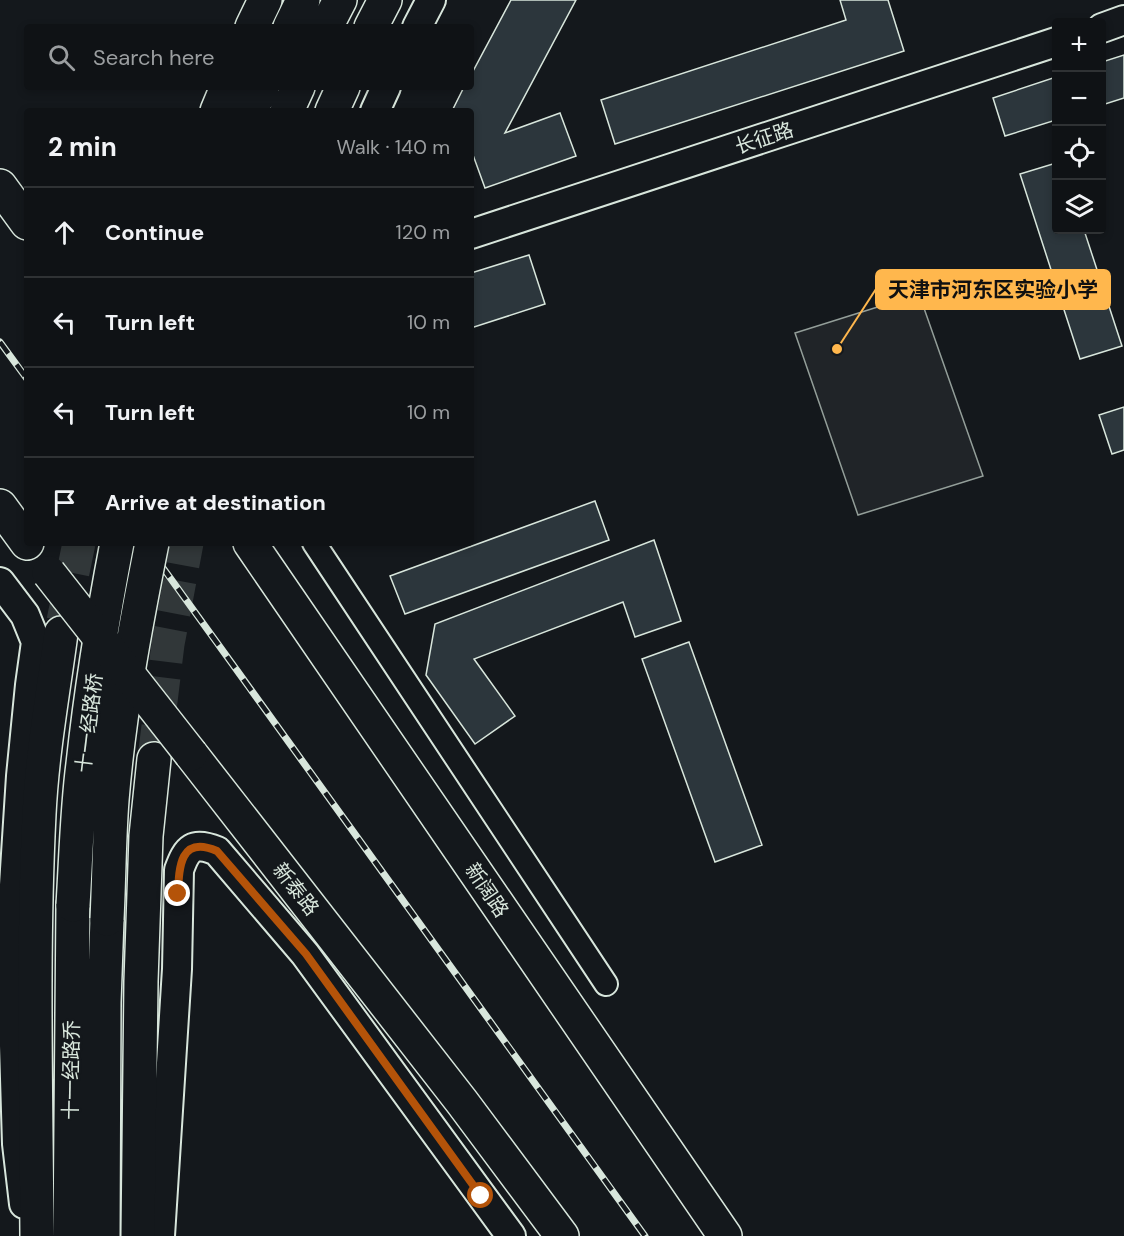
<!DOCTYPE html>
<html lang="en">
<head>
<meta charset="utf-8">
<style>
  body { margin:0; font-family:"DM Sans","Noto Sans SC",sans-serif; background:#1d2022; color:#f1f3f6 }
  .controls { position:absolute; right:18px; top:18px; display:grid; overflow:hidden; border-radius:6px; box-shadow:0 3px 9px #0003 }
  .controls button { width:54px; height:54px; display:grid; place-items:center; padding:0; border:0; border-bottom:2px solid #2f3234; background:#0f1215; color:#f1f3f6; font:30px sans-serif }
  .stop { position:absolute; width:18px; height:18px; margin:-14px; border:4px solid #b45309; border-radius:50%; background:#fff }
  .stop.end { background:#b45309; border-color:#fff; box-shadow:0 2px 6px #0008 }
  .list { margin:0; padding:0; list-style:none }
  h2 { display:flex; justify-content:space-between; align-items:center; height:78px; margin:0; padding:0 24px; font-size:26px }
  h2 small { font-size:20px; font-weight:400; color:#9b9ea0 }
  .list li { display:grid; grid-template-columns:39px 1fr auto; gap:18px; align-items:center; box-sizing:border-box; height:90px; padding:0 24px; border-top:2px solid #2f3234 }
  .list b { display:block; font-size:22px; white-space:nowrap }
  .list em { font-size:20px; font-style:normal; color:#9b9ea0 }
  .icon { flex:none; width:33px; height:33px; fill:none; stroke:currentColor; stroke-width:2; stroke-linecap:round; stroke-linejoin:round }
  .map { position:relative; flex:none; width:1124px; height:1236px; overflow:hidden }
  .search { position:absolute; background:#0f1215; box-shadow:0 3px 9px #0003; left:24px; top:24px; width:450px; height:66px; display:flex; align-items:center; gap:15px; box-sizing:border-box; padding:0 21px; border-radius:6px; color:#9b9ea0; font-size:22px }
  .panel { position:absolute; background:#0f1215; box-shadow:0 3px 9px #0003; left:24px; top:108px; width:450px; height:438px; border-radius:6px }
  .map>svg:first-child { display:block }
  .green { fill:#202428; stroke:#939e99; stroke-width:1.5 }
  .building { fill:#2c363c; stroke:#d8e6dc; stroke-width:1.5 }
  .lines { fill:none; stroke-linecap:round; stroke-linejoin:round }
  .primary-tunnel { stroke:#313739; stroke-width:33; stroke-dasharray:33 16; stroke-linecap:butt }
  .minor-casing { stroke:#d8e6dc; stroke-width:26 }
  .tertiary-casing { stroke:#d8e6dc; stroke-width:32 }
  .primary-casing { stroke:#d8e6dc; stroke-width:36 }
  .trunk-casing { stroke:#d8e6dc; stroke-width:36 }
  .minor { stroke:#14181c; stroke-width:22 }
  .tertiary { stroke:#14181c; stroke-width:28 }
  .primary { stroke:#14181c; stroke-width:33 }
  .trunk { stroke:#14181c; stroke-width:33 }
  .rail-casing { stroke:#d8e6dc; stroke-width:7 }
  .rail { stroke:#14181c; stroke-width:4.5; stroke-dasharray:14; stroke-linecap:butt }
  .primary-bridge-casing { stroke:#d8e6dc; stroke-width:36; stroke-linecap:butt }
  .trunk-bridge-casing { stroke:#d8e6dc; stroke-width:36; stroke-linecap:butt }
  .primary-bridge { stroke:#14181c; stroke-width:33 }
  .trunk-bridge { stroke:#14181c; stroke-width:33 }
  .route { stroke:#b45309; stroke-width:8 }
  .labels { text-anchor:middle; stroke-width:4.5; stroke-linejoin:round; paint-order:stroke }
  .street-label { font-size:20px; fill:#d8e6dc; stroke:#14181c }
  .leader { fill:none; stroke:#ffb74d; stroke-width:2 }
  .callout-dot { fill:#ffb74d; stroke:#14181c; stroke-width:2 }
  .callout { fill:#ffb74d; stroke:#ffb74d; stroke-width:2 }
  .callout-label { font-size:21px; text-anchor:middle; font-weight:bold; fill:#111 }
</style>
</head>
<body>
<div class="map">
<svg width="1124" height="1236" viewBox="0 0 1124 1236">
  <rect width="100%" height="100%" fill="#14181c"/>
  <path class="green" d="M 919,294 L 983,476 L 858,515 L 795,333 Z"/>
  <path class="building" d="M 511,0 L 576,0 L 505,133 L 560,113 L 576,156 L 485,188 L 473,155 L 471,154 L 471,111 L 452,111 L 464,87 L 471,87 L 471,75 Z
    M 840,0 L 888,0 L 904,51 L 615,144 L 601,100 L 846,20 Z
    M 1124,55 L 1124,98 L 1102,105 L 1102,62 Z
    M 1056,77 L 1056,120 L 1005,136 L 993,98 Z
    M 1056,163 L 1056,230 L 1084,230 L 1122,346 L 1080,359 L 1020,174 Z
    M 529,255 L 545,304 L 471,328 L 471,273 Z
    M 1124,407 L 1124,450 L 1112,454 L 1099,415 Z
    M 595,501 L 609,540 L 405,614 L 390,576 Z
    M 654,540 L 681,621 L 635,637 L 623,602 L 474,659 L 515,716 L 475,744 L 426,675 L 435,624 Z
    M 689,642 L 762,845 L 715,862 L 642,659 Z"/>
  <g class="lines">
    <path class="primary-tunnel" d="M 63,621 L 79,543
      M 154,759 L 168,644 L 187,543"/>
    <defs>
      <path id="minor" d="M 314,543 L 606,984"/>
      <path id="tertiary" d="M 417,27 L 431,0
        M 1102,28 L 1124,20
        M 375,111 L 386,87
        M 471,234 L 1056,42
        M 0,582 L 25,615 L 36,642 L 30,685 L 21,776 L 14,885 L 13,1013 L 17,1144 L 24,1204
        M 160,1236 L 177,969 L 179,870 C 187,848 193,841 217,851 L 305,954 L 511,1236"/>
      <path id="primary" d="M 252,27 L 265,0
        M 290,27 L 303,0
        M 326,27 L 340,0
        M 371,27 L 385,0
        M 217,111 L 227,87
        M 251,111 L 262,87
        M 287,111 L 298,87
        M 332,111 L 343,87
        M 37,1236 C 36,1095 32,954 39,814 C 42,753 53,693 61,633
        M 70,1236 L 73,905
        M 103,1236 L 104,1002 L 107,919
        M 138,1236 L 141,981 L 146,836 L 154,759"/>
      <path id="trunk" d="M 0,186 L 27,223
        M 0,506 L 27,543
        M 250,543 L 725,1236
        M 191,754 L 462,1102 L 562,1236"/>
    </defs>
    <use href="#minor" class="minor-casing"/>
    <use href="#tertiary" class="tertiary-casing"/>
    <use href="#primary" class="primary-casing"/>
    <use href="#trunk" class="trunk-casing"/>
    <use href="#minor" class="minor"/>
    <use href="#tertiary" class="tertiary"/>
    <use href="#primary" class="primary"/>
    <use href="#trunk" class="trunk"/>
    <defs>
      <path id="rail" d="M 0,342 L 27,379
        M 145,543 L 645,1236"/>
    </defs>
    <use href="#rail" class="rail-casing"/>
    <use href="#rail" class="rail"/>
    <defs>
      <path id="primary-bridge" d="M 73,905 C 76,858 77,810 83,764 C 91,690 103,616 117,543
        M 107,919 C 109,879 109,839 112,800 C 119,714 135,628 152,543"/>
      <path id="trunk-bridge" d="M 49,573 L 191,754"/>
    </defs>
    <use href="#primary-bridge" class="primary-bridge-casing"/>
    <use href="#trunk-bridge" class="trunk-bridge-casing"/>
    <use href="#primary-bridge" class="primary-bridge"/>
    <use href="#trunk-bridge" class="trunk-bridge"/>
  </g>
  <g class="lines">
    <path class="route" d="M 178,894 C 179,867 180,835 217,851 L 306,954 L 481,1196"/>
  </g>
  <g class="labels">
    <g class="street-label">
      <text transform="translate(764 138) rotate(-18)" y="7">长征路</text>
      <text transform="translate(89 723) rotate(-83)" y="7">十一经路桥</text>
      <text transform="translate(296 889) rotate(52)" y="7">新泰路</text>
      <text transform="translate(487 890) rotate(56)" y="7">新阔路</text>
      <text transform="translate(71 1070) rotate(-89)" y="7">十一经路乔</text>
    </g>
  </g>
  <path class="leader" d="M837 349L876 289"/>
  <circle class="callout-dot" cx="837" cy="349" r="6"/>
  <rect class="callout" x="876" y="270" width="234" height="39" rx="6"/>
  <g class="callout-label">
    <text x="993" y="297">天津市河东区实验小学</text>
  </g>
</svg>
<div class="controls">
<button>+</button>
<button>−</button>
<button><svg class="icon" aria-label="locate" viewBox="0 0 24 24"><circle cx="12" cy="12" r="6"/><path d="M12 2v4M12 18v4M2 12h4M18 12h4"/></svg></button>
<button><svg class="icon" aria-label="layers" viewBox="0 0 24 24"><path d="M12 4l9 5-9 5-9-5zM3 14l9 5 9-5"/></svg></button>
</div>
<div class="stop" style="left:481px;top:1196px"></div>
<div class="stop end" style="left:178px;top:894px"></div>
<div class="search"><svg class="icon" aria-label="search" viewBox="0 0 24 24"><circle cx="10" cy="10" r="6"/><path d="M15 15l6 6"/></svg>Search here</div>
<section class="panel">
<h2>2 min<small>Walk · 140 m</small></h2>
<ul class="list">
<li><svg class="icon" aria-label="ahead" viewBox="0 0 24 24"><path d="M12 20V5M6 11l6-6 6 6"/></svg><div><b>Continue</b></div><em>120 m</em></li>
<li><svg class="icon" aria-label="left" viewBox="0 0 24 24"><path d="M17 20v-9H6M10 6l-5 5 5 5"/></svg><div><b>Turn left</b></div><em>10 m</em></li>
<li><svg class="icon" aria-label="left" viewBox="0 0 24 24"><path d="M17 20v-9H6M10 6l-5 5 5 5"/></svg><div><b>Turn left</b></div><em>10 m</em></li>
<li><svg class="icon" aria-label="arrive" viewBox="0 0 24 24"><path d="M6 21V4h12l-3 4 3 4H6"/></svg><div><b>Arrive at destination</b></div></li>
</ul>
</section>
</div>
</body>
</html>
